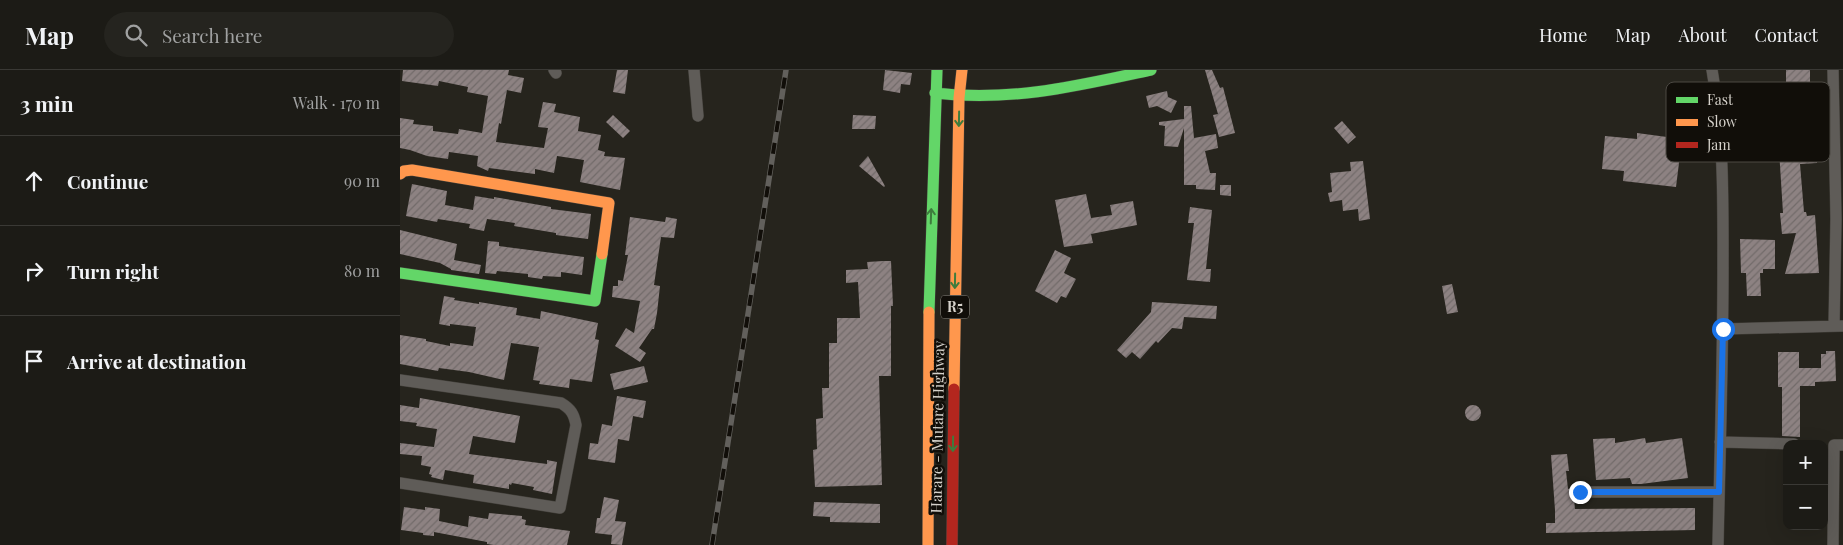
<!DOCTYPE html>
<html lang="en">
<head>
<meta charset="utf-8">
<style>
  body { margin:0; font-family:"Playfair Display",serif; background:#25241f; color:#f1f3f6 }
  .controls { position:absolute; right:15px; bottom:15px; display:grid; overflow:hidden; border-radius:10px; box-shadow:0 5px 20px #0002 }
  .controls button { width:45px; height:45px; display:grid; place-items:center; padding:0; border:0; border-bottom:1px solid #3a3935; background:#1c1b16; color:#f1f3f6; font:25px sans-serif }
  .stop { position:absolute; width:15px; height:15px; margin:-11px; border:4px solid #1a73e8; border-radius:50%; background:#fff }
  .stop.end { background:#1a73e8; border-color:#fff; box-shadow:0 1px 5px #0008 }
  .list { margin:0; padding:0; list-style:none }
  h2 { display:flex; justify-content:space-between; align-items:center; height:65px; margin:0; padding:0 20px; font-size:21px }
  h2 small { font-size:16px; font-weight:400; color:#a0a1a1 }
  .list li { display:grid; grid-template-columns:32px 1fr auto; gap:15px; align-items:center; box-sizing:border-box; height:90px; padding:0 20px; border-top:1px solid #3a3935 }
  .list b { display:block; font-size:19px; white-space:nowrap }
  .list em { font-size:16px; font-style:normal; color:#a0a1a1 }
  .icon { flex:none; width:28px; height:28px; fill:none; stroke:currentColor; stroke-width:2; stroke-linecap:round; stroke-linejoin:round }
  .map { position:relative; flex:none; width:1443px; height:475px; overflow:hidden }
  header { display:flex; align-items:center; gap:30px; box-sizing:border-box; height:70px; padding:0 25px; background:#1c1b16; border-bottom:1px solid #3a3935 }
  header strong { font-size:24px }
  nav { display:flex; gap:28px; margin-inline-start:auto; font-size:18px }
  .search { width:350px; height:45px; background:#25241f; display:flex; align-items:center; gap:12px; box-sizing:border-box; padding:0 18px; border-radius:28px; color:#a0a1a1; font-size:19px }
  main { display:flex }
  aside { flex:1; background:#1c1b16 }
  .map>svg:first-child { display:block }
  .building { fill:url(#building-hatch) }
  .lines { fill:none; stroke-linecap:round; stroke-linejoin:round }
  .street-casing { stroke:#43403b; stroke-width:12 }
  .fast-casing { stroke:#43403b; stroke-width:12 }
  .slow-casing { stroke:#43403b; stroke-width:12 }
  .jam-casing { stroke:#43403b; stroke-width:12 }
  .street { stroke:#5f5c58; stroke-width:11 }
  .fast { stroke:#63d668; stroke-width:11 }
  .slow { stroke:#ff974d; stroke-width:11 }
  .jam { stroke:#b3261e; stroke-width:11 }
  .rail-casing { stroke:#62605c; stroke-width:5.5 }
  .rail { stroke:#110e09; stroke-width:4; stroke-dasharray:11; stroke-linecap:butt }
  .oneway { stroke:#3e7c3d }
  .route { stroke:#1a73e8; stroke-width:6 }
  .labels { text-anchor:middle; stroke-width:5; stroke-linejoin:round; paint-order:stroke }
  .shield { fill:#110e09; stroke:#9b9791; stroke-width:1 }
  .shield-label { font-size:14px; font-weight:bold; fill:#d6d2cb }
  .street-label { font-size:15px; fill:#d6d2cb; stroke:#110e09 }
  .key { fill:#110e09; stroke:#4c4943; stroke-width:1 }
  .key-label { font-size:14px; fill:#d6d2cb }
</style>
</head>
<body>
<header>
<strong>Map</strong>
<div class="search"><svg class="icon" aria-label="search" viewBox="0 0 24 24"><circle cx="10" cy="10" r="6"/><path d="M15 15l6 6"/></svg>Search here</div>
<nav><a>Home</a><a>Map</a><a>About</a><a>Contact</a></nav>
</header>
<main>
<aside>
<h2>3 min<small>Walk · 170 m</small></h2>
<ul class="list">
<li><svg class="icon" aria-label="ahead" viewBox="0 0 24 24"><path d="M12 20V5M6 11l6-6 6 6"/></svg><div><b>Continue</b></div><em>90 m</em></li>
<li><svg class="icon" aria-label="right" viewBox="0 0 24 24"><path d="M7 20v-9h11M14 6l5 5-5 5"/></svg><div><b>Turn right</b></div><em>80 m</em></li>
<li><svg class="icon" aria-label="arrive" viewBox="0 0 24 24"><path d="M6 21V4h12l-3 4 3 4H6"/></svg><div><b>Arrive at destination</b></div></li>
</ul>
</aside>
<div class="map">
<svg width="1443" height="475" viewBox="0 0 1443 475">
  <defs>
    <pattern id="building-hatch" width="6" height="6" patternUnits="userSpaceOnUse" patternTransform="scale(1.25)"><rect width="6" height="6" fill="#8d8282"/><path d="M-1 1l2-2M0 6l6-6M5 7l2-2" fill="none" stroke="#726b6a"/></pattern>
  </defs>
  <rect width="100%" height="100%" fill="#26241d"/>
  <path class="building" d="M 3,0 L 109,0 L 108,5 L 124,8 L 121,23 L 107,20 L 101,54 L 99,53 L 96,72 L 144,78 L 148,58 L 138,57 L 143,32 L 156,34 L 154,42 L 180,47 L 178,61 L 201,65 L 198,80 L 205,82 L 204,86 L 225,88 L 220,120 L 180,112 L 184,90 L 157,86 L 154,103 L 135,99 L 135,104 L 89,98 L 88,101 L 77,96 L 78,86 L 49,82 L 48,89 L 27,86 L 10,80 L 0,78 L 0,48 L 14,50 L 13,54 L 33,56 L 33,61 L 58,64 L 59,59 L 82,63 L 88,26 L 67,22 L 68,17 L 39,11 L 38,16 L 2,11 Z
    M 217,0 L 228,0 L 225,24 L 213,22 Z
    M 485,0 L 512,3 L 510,15 L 501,14 L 500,23 L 483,20 Z
    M 805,0 L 812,0 L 820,18 L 823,17 L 835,63 L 819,67 L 813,45 L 818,44 Z
    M 1386,0 L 1410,0 L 1410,23 L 1386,24 Z
    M 767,21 L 768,27 L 777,31 L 771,43 L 757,36 L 749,38 L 746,26 Z
    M 784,36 L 791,36 L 794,68 L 816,64 L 818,78 L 805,81 L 810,103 L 816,103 L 815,120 L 796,119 L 796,115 L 784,115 L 784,58 L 778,77 L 764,76 L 765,56 L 759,55 L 759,52 L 784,49 Z
    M 213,45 L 230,61 L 223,68 L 206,52 Z
    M 453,45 L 476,46 L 475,59 L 452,59 Z
    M 942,51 L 956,67 L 948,74 L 934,58 Z
    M 1416,62 L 1417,93 L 1400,94 L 1404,142 L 1406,142 L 1407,146 L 1415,145 L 1419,203 L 1385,204 L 1396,163 L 1382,164 L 1380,143 L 1383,143 L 1378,64 Z
    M 1237,63 L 1282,69 L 1276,117 L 1223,111 L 1224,101 L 1202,99 L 1205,66 L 1237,69 Z
    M 468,86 L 485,116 L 484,117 L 459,96 Z
    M 963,91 L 970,149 L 959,151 L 958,139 L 943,141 L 942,130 L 930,132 L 928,123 L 932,122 L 930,103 L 951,101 L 950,92 Z
    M 12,114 L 47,121 L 45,135 L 73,140 L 75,126 L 94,129 L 94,127 L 111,130 L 151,137 L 151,139 L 191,144 L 188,169 L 156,165 L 156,163 L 114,156 L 115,153 L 87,149 L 84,161 L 69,158 L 70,154 L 38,149 L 37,152 L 6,146 Z
    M 820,115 L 831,115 L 831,126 L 820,125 Z
    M 686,124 L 691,148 L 712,145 L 710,135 L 733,131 L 737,155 L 691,164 L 693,173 L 664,177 L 655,130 Z
    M 790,137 L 812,140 L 806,199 L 811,199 L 810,212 L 787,210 L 794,153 L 788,153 Z
    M 230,147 L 265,152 L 266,147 L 277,149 L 274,168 L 261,167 L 254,215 L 260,216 L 257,243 L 254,259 L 252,259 L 239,278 L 246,283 L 240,292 L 215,276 L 226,258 L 234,263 L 240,231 L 212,227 L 213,216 L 218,216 L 218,210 L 223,211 L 228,185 L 225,185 Z
    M 0,160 L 57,174 L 54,190 L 81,195 L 79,204 L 51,200 L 51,199 L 40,193 L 0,184 Z
    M 1340,169 L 1375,170 L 1375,199 L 1363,199 L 1363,203 L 1360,203 L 1361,226 L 1347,226 L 1346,203 L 1341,203 Z
    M 88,171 L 99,172 L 99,176 L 184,187 L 182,205 L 161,202 L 161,207 L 143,206 L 142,209 L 128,207 L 128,204 L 97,201 L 96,204 L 85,203 Z
    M 655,180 L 671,188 L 664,203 L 676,209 L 666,228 L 661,226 L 657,233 L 635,221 Z
    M 483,191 L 491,191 L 493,236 L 491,236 L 491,306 L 479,306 L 482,415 L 415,417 L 413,380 L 417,379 L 416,349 L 423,348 L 422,318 L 429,318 L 429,273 L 437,273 L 437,248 L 460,248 L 458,212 L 446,213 L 446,200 L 468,199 L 467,192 Z
    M 1052,214 L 1058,242 L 1047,244 L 1042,216 Z
    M 44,226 L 55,228 L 54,230 L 79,234 L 79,232 L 117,238 L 116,245 L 140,249 L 141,241 L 198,253 L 195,269 L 199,270 L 192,312 L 170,309 L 169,318 L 139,314 L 140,311 L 133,310 L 139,277 L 111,273 L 104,310 L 69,302 L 39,298 L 38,301 L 0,294 L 0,265 L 26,269 L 26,271 L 50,276 L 50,273 L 73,276 L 76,257 L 50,254 L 50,256 L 39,254 Z
    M 752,232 L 817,236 L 816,249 L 784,247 L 782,259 L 772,258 L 758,273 L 756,271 L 740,289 L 732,282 L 726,288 L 717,280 L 751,242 Z
    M 1426,281 L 1435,281 L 1436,311 L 1415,312 L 1415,316 L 1400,316 L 1400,367 L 1382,366 L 1382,317 L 1378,317 L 1378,282 L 1399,282 L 1399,298 L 1421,298 L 1421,284 L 1426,284 Z
    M 244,296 L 248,312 L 214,320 L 210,304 Z
    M 217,326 L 246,331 L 243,348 L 233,346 L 229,371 L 218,369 L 215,393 L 188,389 L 190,373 L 198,374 L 202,354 L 212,356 Z
    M 20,328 L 120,346 L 115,373 L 73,366 L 69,384 L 147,394 L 147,390 L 157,392 L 152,424 L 133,420 L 134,417 L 112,413 L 111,415 L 109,414 L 109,419 L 73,413 L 74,405 L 45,400 L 43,410 L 31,407 L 32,405 L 29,404 L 31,397 L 21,395 L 22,386 L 0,384 L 0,373 L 34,377 L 37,359 L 16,356 L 17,353 L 0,351 L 0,335 L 19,338 Z
    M1065 343a8 8 0 1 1 16 0a8 8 0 1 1-16 0Z
    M 1215,368 L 1215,373 L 1245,368 L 1246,373 L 1282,368 L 1288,408 L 1241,414 L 1232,414 L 1230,408 L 1196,410 L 1193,369 Z
    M 1167,384 L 1169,401 L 1166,401 L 1168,419 L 1173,418 L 1175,439 L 1295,438 L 1295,460 L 1146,463 L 1146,453 L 1155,453 L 1155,440 L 1151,385 Z
    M 204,427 L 219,430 L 215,451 L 226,452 L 222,475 L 211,474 L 212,465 L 195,463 L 197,448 L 200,448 Z
    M 414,432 L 480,434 L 480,453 L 430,452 L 430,447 L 413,446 Z
    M 4,437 L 25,440 L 25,437 L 40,439 L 39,451 L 68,457 L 69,446 L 88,449 L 89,443 L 122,446 L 122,449 L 126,450 L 125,455 L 170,461 L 167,475 L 94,475 L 87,474 L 87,472 L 34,462 L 34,466 L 23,465 L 23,463 L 1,460 Z"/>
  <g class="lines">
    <defs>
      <path id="street" d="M 154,0 L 156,3
        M 294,0 L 298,46
        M 1312,0 C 1324,67 1323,130 1323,197 C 1323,290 1320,382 1318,475
        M 1433,0 L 1436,149 L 1434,256
        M 1323,259 L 1443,256
        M 0,310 L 161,333 C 171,339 174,344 176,355 L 160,438 L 0,413
        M 1320,372 L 1394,374
        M 1180,422 L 1319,422
        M 1433,475 L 1434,375 L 1443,375"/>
      <path id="fast" d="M 535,23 C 611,32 677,16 751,0
        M 0,203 L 195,231 L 202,184
        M 529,242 L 537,0"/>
      <path id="slow" d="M 0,104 L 4,101 L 12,100 L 209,133 L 202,184
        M 554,319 L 559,28 L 562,0
        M 528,475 L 529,242"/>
      <path id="jam" d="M 552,475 L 554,319"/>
    </defs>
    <use href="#street" class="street-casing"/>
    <use href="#fast" class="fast-casing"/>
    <use href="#slow" class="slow-casing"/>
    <use href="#jam" class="jam-casing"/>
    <use href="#street" class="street"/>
    <use href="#fast" class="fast"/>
    <use href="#slow" class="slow"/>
    <use href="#jam" class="jam"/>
    <defs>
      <path id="rail" d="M 312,475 L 386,0"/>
    </defs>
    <use href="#rail" class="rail-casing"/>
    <use href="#rail" class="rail"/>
  </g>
  <defs><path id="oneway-shaft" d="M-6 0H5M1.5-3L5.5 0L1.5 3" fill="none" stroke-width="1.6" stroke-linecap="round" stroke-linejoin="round" transform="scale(1.25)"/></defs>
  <g class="oneway">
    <use href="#oneway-shaft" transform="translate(559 49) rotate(91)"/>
    <use href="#oneway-shaft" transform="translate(531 146) rotate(-88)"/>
    <use href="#oneway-shaft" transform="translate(555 211) rotate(91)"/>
    <use href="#oneway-shaft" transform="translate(553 374) rotate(91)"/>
  </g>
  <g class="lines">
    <path class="route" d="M 1180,422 L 1319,422 L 1323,259"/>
  </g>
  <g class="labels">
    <rect class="shield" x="541" y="225.5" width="28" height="23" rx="4"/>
    <g class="shield-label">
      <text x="555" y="242">R5</text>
    </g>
    <g class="street-label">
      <text transform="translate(538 357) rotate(-89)" y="5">Harare - Mutare Highway</text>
    </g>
  </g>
  <rect x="1266" y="12" width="164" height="80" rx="8" class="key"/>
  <rect x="1276" y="27" width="22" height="6" fill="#63d668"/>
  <rect x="1276" y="49" width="22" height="7" fill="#ff974d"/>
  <rect x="1276" y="72" width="22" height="6" fill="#b3261e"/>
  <g class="key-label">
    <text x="1307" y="35">Fast</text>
    <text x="1307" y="57">Slow</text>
    <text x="1307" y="80">Jam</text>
  </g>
</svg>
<div class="controls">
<button>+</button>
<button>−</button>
</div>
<div class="stop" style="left:1323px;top:259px"></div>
<div class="stop end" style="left:1180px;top:422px"></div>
</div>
</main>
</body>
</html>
